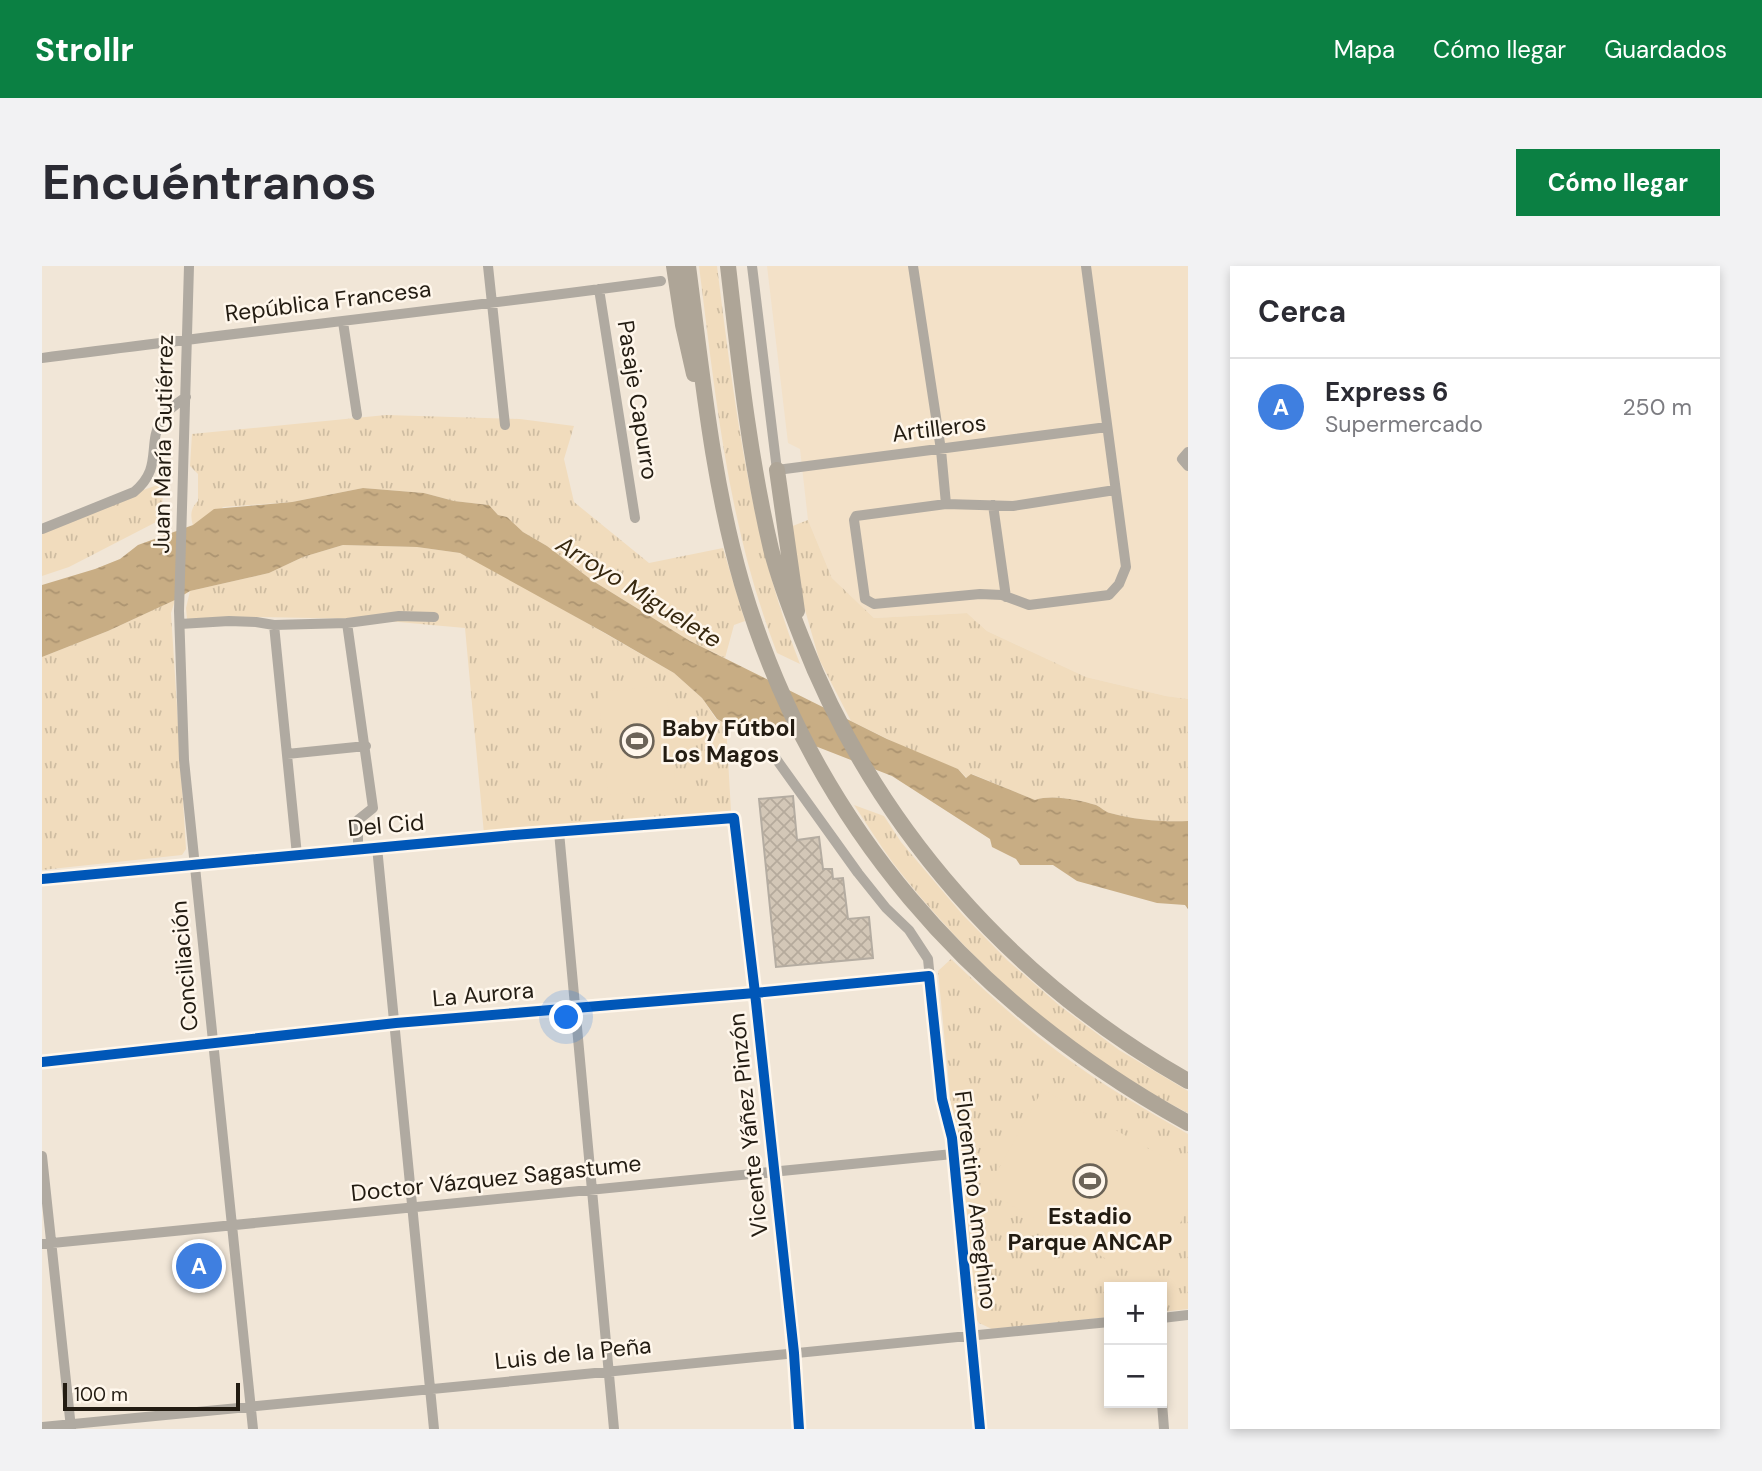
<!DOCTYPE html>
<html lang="es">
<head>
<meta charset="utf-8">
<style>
  body { margin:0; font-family:"DM Sans",sans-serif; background:#f2f2f3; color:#2b2b33 }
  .controls { position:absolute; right:21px; bottom:21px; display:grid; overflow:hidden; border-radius:0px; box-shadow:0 4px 10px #0003 }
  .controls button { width:63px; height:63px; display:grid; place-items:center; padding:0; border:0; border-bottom:2px solid #e1e1e2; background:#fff; color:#2b2b33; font:35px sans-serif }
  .scale { position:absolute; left:21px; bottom:18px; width:177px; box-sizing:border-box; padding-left:7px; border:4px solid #231c12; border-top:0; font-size:19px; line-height:24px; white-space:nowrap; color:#231c12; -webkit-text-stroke:5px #fff7ec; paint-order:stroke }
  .you { position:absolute; left:525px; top:752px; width:24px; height:24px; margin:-18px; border:5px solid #fff; border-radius:50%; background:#1a73e8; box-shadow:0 0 0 10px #1a73e833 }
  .badge { display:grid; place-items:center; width:46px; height:46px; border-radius:50%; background:#0b8043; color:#fff; font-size:23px; font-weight:700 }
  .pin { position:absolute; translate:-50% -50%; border:4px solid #fff; box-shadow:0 2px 7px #0006 }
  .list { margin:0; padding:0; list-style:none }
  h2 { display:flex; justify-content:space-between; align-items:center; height:91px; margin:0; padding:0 28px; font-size:30px }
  h2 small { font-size:23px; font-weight:400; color:#7c7c81 }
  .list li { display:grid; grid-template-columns:46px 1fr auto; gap:21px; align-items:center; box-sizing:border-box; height:98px; padding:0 28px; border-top:2px solid #e1e1e2 }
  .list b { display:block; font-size:26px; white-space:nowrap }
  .list p { margin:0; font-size:23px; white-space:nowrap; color:#7c7c81 }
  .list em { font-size:23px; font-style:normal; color:#7c7c81 }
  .map { position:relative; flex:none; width:1146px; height:1163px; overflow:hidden; border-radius:0px }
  header { display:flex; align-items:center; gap:42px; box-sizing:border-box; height:98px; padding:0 35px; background:#0b8043; color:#fff }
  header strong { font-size:33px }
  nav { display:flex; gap:38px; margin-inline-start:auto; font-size:24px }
  .intro { display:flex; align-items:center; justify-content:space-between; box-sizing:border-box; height:168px; padding:0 42px }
  h1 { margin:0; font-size:49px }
  .button { padding:18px 32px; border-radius:0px; background:#0b8043; color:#fff; font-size:24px; font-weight:700 }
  main { display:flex; gap:42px; padding:0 42px }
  aside { flex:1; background:#fff; border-radius:0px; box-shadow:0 4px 10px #0003 }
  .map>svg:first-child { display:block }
  .built { fill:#f3e1c8 }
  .grass { fill:url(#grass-tufts) }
  .garden { fill:#f1dcbd }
  .water { fill:url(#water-ripples) }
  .building { fill:url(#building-cross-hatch); stroke:#b4aca1; stroke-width:2 }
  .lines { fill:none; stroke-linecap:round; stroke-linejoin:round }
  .minor { stroke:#b0aaa1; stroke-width:10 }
  .highway { stroke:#aea597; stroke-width:16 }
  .cycleway-casing { stroke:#fff7ec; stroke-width:15 }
  .cycleway { stroke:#0057b8; stroke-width:10 }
  .labels { text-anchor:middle; stroke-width:5; stroke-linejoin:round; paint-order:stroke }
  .street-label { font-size:23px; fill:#231c12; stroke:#fff7ec }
  .poi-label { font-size:23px; font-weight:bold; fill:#231c12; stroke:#fff7ec; text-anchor:start }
  .water-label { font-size:24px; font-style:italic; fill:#37280f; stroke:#fff7ec }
</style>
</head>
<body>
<header>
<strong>Strollr</strong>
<nav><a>Mapa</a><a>Cómo llegar</a><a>Guardados</a></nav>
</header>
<div class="intro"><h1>Encuéntranos</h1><a class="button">Cómo llegar</a></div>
<main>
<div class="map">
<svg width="1146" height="1163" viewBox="0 0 1146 1163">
  <defs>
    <pattern id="grass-tufts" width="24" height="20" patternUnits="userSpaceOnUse" patternTransform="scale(1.75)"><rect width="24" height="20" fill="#f1dcbd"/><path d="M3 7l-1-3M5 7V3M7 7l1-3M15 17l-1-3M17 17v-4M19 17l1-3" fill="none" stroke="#cebca1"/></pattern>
    <pattern id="water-ripples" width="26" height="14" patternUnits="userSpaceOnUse" patternTransform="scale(1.75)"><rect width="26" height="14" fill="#c8ad84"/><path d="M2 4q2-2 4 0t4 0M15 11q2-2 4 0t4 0" fill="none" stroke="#ac9471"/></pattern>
    <pattern id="building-cross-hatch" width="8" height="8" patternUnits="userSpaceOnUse" patternTransform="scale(1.75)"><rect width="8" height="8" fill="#d3c7b7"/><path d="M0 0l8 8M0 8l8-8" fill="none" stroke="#b5aa9c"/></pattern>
  </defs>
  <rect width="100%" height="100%" fill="#f1e6d7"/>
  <path class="built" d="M 725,0 L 1146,0 L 1146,433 L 1124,430 L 1044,411 L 945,365 L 925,347 L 832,352 L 790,312 L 766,254 L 758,183 L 746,177 Z"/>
  <path class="grass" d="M 657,0 L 675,0 C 692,135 708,270 758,398 L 735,387 C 686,260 674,134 657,0 Z
    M 344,149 L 478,153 L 532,160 L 522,193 L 532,236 L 607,297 L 681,282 L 703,355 L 692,359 L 683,392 L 648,375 L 551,315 L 505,280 L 481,266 L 465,251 L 456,249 L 447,239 L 412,235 L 382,227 L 321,222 L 250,236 L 181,241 L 154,270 C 150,257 145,245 156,235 L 156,208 L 148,200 L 150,168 Z
    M 121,217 L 120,253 L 27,301 L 0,310 L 0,260 Z
    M 766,254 L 790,312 L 832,352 L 925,347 L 945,365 L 1044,411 L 1124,430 L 1146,433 L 1146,555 C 1121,556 1093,554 1068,547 C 1063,546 1059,541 1054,539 C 1037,534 1010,528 993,534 L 930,508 L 925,512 L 916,503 L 870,485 L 809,455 L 777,393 L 759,330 L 748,261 Z
    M 301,279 L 375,281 L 418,287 L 456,306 L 632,407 L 660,432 L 674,453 L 684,458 L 689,545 L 442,568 L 423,362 L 323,353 L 217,351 L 145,353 L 144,342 L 148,325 L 227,307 L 261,291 Z
    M 133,334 L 129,347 L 144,583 L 140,589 L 0,604 L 0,391 L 66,365 Z
    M 812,539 L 842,550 L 859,576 L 920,648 L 965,694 L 1018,740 L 1077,784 L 1146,825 L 1146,847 C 1033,791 928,697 851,597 C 837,578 825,558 812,539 Z
    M 909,693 C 944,726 980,759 1019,788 C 1059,818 1102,843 1146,868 L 1146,1043 L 1120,1046 L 1120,1021 L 1067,1021 L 1067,1051 L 950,1063 L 937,1057 L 932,1050 L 916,868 L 909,839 L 896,705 Z"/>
  <path class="garden" d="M 624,420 L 634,523 L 566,529 L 556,426 Z
    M 1001,823 L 1146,905 L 1146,943 L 1105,1016 L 944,925 Z"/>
  <path class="water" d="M 321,222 L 382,227 L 412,235 L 447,239 L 456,249 L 465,251 L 481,266 L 505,280 L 551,315 L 648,375 L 845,473 L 916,503 L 924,512 L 929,508 L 993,534 C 1010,528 1037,534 1054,539 C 1059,541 1063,546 1068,547 C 1093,554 1121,556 1146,555 L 1146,643 L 1143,639 L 1115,637 L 1035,615 L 1011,599 L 978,599 L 974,593 L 950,581 L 948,573 L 850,510 L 714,457 L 699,455 L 684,458 L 675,453 L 660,432 L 632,407 L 563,367 L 418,287 L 375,281 L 301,279 L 261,291 L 227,307 L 148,325 L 133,334 L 66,365 L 0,391 L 0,319 L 53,303 L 78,293 L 96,279 L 151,259 L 172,243 L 250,236 Z"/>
  <path class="building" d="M 751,530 L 755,574 L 777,571 L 781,603 L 790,603 L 791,613 L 801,612 L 806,653 L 827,651 L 831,692 L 734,701 L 717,533 Z
    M 170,982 L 173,1016 L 145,1019 L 142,984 Z"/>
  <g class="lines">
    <path class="minor" d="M 147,0 L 137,345 L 142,494 L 211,1163
      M 446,0 L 463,159
      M 710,0 L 735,204 L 1065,161
      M 871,0 L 899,184 L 904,238
      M 1044,0 L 1084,301 L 1077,318 L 1067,329 L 987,339 L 960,329 L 938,328 L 832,338 L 823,333 L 812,254 L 814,250 L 904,238 L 971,240 L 1073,224
      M 557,23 L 593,252
      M 301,56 L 315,149
      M 0,92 C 206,65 413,43 619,15
      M 1146,186 L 1140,193 L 1146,200
      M 951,239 L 964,331
      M 0,263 L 92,226 C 121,202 105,180 119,154 C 125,144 135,137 144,131
      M 305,357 L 331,542 L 316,554 L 316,583
      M 138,358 L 187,355 L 214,356 L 232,359 L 305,357 L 357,350 L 392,351
      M 232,359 L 255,589
      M 245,488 L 324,480
      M 732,490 L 816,607 L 844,642 L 867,664 L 886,693 L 900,833 L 910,872 L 938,1163
      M 517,566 L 572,1163
      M 335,581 L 392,1163
      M 0,613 L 472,569 L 692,552 L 713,727 L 752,1087 L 757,1163
      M 0,796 L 354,757 L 713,727 L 887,710
      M 0,890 L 29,1162
      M 0,978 L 911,888
      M 1120,1052 L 1146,1049
      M 1120,1137 L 1122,1163
      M 0,1161 C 356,1128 711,1090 1067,1056"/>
    <path class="highway" d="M 632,0 L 641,59 L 652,108
      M 646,0 C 660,106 670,214 700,318 C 771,558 929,737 1146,857
      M 686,0 C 697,95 707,190 729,283 C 737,314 748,343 760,373 C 833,561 971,716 1146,815
      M 735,204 L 755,345"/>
    <defs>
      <path id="cycleway" d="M 0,613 L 472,569 L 692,552 L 713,727 L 752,1087 L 757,1163
        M 0,796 L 354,757 L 713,727 L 887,710 L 900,833 L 910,872 L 938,1163"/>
    </defs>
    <use href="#cycleway" class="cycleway-casing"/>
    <use href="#cycleway" class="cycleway"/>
  </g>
  <defs>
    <symbol id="stadium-ring" viewBox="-11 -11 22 22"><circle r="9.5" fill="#fff7ec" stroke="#6b6357" stroke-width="1.5"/><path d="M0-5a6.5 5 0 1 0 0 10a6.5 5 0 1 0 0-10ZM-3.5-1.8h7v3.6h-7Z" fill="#6b6357"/></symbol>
  </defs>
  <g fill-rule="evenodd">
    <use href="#stadium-ring" x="576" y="456" width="38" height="38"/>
    <use href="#stadium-ring" x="1029" y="896" width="38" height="38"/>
  </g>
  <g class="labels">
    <g class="street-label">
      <text transform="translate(286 35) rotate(-7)" y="8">República Francesa</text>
      <text transform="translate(596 134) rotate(81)" y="8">Pasaje Capurro</text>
      <text transform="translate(897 162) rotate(-7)" y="8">Artilleros</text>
      <text transform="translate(121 178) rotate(-89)" y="8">Juan María Gutiérrez</text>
      <text transform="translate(344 559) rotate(-5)" y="8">Del Cid</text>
      <text transform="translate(142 700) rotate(-95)" y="8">Conciliación</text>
      <text transform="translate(441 728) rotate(-5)" y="8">La Aurora</text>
      <text transform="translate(706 859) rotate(-96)" y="8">Vicente Yáñez Pinzón</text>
      <text transform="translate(454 912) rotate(-6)" y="8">Doctor Vázquez Sagastume</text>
      <text transform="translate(934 934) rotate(83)" y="8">Florentino Ameghino</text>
      <text transform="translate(531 1087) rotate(-6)" y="8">Luis de la Peña</text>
    </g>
    <g class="poi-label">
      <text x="620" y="470">Baby Fútbol<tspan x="620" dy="26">Los Magos</tspan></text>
      <text x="1048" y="958" text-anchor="middle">Estadio<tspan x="1048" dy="26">Parque ANCAP</tspan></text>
    </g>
    <g class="water-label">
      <text transform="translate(597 326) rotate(32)" y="8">Arroyo Miguelete</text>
    </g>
  </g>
</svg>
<div class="controls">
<button>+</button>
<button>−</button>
</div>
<div class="scale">100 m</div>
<div class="you"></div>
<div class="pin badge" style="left:157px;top:1000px;background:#3f7fe0">A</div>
</div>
<aside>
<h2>Cerca<small></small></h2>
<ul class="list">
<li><span class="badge" style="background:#3f7fe0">A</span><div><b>Express 6</b><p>Supermercado</p></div><em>250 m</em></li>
</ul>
</aside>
</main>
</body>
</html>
